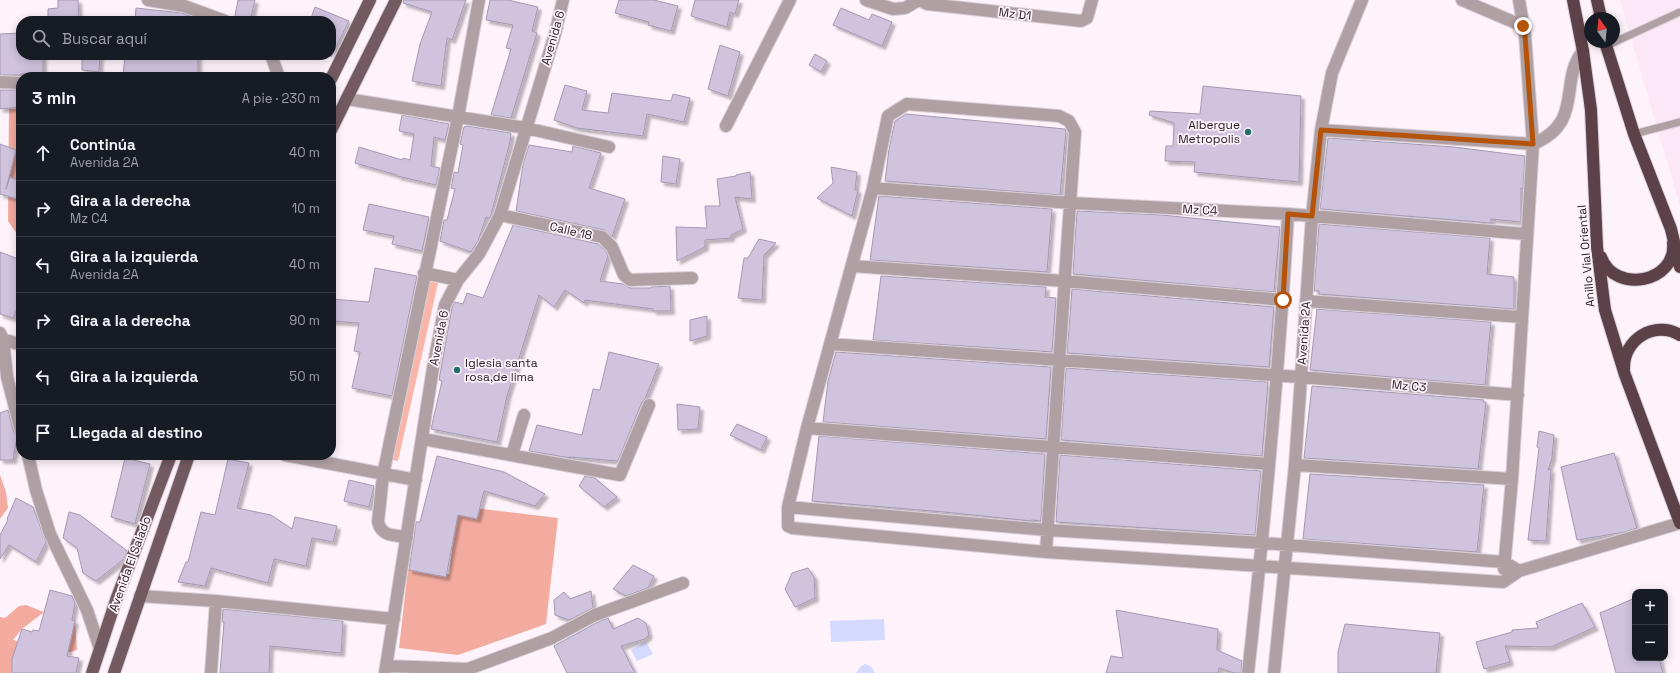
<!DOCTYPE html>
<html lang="es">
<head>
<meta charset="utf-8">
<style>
  body { margin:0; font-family:"Space Grotesk",sans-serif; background:#20242c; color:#f1f3f6 }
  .controls { position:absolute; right:12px; bottom:12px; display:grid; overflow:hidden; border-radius:8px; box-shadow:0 2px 10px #0003 }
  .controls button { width:36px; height:36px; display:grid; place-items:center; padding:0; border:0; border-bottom:1px solid #363941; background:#171b24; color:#f1f3f6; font:20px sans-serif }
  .compass { position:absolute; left:1584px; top:12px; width:36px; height:36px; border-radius:50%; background:#171b24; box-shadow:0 2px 10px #0003; rotate:345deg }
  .stop { position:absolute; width:12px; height:12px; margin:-9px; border:3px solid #b45309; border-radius:50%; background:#fff }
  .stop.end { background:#b45309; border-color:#fff; box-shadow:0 1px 4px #0008 }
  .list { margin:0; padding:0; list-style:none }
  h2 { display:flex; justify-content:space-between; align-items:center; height:52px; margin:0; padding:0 16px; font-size:17px }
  h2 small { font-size:13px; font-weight:400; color:#9ea1a6 }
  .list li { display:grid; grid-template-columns:26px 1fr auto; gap:12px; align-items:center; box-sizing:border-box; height:56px; padding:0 16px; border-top:1px solid #363941 }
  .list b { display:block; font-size:15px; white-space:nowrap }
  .list p { margin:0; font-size:13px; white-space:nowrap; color:#9ea1a6 }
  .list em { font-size:13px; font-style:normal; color:#9ea1a6 }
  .icon { flex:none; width:22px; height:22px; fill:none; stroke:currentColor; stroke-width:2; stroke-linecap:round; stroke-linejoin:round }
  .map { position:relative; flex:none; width:1680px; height:673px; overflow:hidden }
  .search { position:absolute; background:#171b24; box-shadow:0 2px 10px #0003; left:16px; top:16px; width:320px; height:44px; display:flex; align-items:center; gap:10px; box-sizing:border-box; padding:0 14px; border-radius:16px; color:#9ea1a6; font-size:15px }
  .panel { position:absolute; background:#171b24; box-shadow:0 2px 10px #0003; left:16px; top:72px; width:320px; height:388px; border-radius:16px }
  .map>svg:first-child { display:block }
  .built { fill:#fce7f7 }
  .green { fill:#fab5a9 }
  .forest { fill:#f4ab9f }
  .water { fill:#d3d9ff }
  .building { fill:#cfc3de; stroke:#a498b2; filter:url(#shadow) }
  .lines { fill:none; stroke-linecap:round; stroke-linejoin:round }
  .lane-casing { stroke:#dbd0d8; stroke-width:9 }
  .street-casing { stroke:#dbd0d8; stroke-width:14 }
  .primary-casing { stroke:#dbd0d8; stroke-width:14 }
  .highway-casing { stroke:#dbd0d8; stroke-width:14 }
  .lane { stroke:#afa0a4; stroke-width:7 }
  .street { stroke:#afa0a4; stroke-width:12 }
  .primary { stroke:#735a60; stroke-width:12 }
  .highway { stroke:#5d4149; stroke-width:12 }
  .route { stroke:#b45309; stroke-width:5 }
  .poi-dot { fill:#236f6e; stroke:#fef3fb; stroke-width:1.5 }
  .labels { text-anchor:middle; stroke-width:3.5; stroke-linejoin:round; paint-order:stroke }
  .street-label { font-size:12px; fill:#231a21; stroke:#fef3fb }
  .poi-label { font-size:12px; fill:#231a21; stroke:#fef3fb; text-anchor:end }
</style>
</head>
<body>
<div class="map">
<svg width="1680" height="673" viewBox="0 0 1680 673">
  <defs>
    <filter id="shadow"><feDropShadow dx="3.5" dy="3.5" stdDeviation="1" flood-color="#0004"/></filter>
  </defs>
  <rect width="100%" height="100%" fill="#fef3fb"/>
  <path class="built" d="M 1620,0 L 1680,0 L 1680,206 Z"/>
  <path class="green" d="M 428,281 L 438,283 L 398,461 L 387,459 Z"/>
  <path class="forest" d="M 9,108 L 21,109 L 21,240 L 8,221 Z
    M 0,475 L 6,492 L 8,508 L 0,519 Z
    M 457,506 L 558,518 L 546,624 L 458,655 L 399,648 L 408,569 L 449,574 Z
    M 26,605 L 44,612 L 22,629 L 13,640 L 25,644 L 53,639 L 75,621 L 77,650 L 43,660 L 12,661 L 17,673 L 0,673 L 0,617 L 5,618 L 19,606 Z"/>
  <path class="water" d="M 884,619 L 885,640 L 831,642 L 830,621 Z
    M 646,642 L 653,654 L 637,661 L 631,650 Z
    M 865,664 L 871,666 L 875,673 L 856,673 L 860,667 Z"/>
  <path class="building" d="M 58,0 L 78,0 L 79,21 L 48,21 L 48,9 L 58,8 Z
    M 238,0 L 255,0 L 250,21 L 234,21 Z
    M 403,0 L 466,0 L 452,40 L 447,38 L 441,86 L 412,81 L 420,44 L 432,12 L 403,3 Z
    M 490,0 L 508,0 L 538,7 L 532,31 L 537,33 L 511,118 L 491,115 L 511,49 L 506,48 L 513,25 L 486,20 Z
    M 619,0 L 654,0 L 678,6 L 671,31 L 648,25 L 649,22 L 615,13 Z
    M 695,0 L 739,0 L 735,14 L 730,12 L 727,27 L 691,16 Z
    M 315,7 L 349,21 L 331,57 L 331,21 L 310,21 Z
    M 136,8 L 182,13 L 203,21 L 135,21 Z
    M 841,8 L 869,20 L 872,14 L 892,22 L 882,46 L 833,25 Z
    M 21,33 L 21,55 L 43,55 L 43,73 L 21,74 L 21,75 L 0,75 L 0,34 Z
    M 720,45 L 740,52 L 728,96 L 708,89 Z
    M 815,54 L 827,61 L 821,72 L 809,65 Z
    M 82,55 L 100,55 L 99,72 L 82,70 Z
    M 125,55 L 160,59 L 161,55 L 198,55 L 198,77 L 123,76 Z
    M 565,85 L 587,91 L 582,110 L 608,113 L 612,93 L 671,101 L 673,94 L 690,98 L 684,122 L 647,114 L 643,136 L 577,128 L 554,120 Z
    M 1203,86 L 1301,96 L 1299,182 L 1194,172 L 1195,162 L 1165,161 L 1166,146 L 1173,146 L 1174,123 L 1149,115 L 1150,111 L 1200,114 Z
    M 0,90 L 21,90 L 21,107 L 0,109 Z
    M 906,114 L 1065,129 L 1066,132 L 1060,195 L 885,181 L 889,149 L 895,121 Z
    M 402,115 L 449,124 L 445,140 L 434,137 L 431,166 L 440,168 L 436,185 L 397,176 L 397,175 L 355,163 L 359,147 L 402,160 L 403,158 L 410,160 L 414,134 L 399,131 Z
    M 467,126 L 511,133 L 510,142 L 491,215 L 490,218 L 486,217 L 478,241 L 471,252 L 440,241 L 444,220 L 447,220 L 455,189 L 451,188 L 454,172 L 458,173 L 463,145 L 460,144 L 464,127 Z
    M 1328,138 L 1454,147 L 1525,156 L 1523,189 L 1521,188 L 1521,222 L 1491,219 L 1491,223 L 1320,209 Z
    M 0,144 L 16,150 L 6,189 L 10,177 L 21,181 L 21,200 L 0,194 Z
    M 529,145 L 572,152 L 573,146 L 601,153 L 589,188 L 625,199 L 612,237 L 604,230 L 516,211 L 523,164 Z
    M 663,156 L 680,159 L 676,184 L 661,182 Z
    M 831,167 L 857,172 L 855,190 L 858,190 L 852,216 L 817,198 L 833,183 Z
    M 750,172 L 752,199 L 735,197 L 743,229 L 731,235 L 731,238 L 705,240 L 705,247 L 677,261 L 676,227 L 707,228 L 705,206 L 720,206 L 717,179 L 736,176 L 736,175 Z
    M 879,196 L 1052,209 L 1047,272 L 870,260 Z
    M 369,204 L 429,217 L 422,251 L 392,244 L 394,236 L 363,230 Z
    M 1077,211 L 1162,215 L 1280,227 L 1274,292 L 1073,274 Z
    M 1319,224 L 1490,238 L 1487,274 L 1514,277 L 1514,309 L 1319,294 L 1319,291 L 1314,291 Z
    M 513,225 L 598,244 L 606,251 L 608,256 L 600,281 L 623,284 L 630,288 L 651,288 L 651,287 L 670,286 L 671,311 L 653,311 L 653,309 L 585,300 L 584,303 L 565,290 L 554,307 L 539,295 L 507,396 L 497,442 L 431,429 L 442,381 L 439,380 L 452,307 L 455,302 L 463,304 L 467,293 L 483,298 Z
    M 759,239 L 776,243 L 764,255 L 762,300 L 738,298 L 744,258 L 748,258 Z
    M 0,252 L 21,260 L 21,300 L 13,318 L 0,314 Z
    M 375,268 L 417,276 L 392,396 L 352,388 L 360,352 L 354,351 L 359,323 L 331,321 L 331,299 L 369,302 Z
    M 881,276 L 1046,287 L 1045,297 L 1056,298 L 1052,352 L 873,340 Z
    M 1072,289 L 1274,307 L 1269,367 L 1067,353 Z
    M 1317,309 L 1491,322 L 1485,385 L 1310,370 Z
    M 707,316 L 707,336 L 690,341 L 690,320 Z
    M 609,352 L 659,364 L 645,399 L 642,402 L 618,461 L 569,457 L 571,458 L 529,451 L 537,425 L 582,435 L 593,389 L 600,390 Z
    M 836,352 L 1051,367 L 1046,439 L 823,422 L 828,381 Z
    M 1066,368 L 1268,382 L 1262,456 L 1061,440 Z
    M 1312,386 L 1484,400 L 1483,402 L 1486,402 L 1478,469 L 1304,458 Z
    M 677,404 L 700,407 L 698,429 L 678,430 Z
    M 8,410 L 14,433 L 17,437 L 13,460 L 0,460 L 0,413 Z
    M 737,424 L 767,437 L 761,450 L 730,435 Z
    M 1539,431 L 1554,435 L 1552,458 L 1548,470 L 1551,469 L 1546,541 L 1528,540 L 1539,448 L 1537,447 Z
    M 819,436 L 1045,454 L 1041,521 L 1031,520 L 1031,521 L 944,512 L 812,501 Z
    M 1614,453 L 1637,528 L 1625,532 L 1577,540 L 1561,467 Z
    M 1060,455 L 1261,471 L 1255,535 L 1056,522 Z
    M 437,456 L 504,472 L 545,494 L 535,506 L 484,491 L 477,519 L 458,515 L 446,577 L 409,570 L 416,522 L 420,522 Z
    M 125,458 L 150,464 L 135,524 L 111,517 Z
    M 228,459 L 249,463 L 237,508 L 271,515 L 292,529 L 295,517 L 337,526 L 333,542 L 312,538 L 306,566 L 274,559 L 268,583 L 211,568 L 205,586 L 178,582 L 186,562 L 188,562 L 201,512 L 215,515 Z
    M 1310,474 L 1484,485 L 1477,552 L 1303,539 Z
    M 585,476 L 595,478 L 617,497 L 604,507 L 579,486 Z
    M 349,480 L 374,486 L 369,507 L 344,501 Z
    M 16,498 L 33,507 L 46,542 L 36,562 L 9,545 L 0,559 L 0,535 L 8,520 L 7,519 Z
    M 69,512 L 80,515 L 127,551 L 124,559 L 96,581 L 83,573 L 77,548 L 63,538 Z
    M 633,565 L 654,576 L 648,588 L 626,596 L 613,589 Z
    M 808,568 L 814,577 L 815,598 L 795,607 L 785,589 L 792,573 Z
    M 50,590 L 72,596 L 75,603 L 72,620 L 75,621 L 67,656 L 79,658 L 76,673 L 12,673 L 12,659 L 22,629 L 32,632 L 33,630 L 39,631 Z
    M 591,591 L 593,608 L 569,620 L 555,615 L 554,600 L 564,592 L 570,599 Z
    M 1635,598 L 1635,658 L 1659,658 L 1663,673 L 1616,673 L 1600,613 Z
    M 1582,603 L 1595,627 L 1551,647 L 1505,646 L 1510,662 L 1484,669 L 1476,642 L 1512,632 L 1512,630 L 1538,628 L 1536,622 Z
    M 223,609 L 343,621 L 341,653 L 270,646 L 269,673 L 220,673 L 224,622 L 222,622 Z
    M 1116,610 L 1218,629 L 1217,650 L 1242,661 L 1241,673 L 1234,673 L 1219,668 L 1218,673 L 1106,673 L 1111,656 L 1123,658 Z
    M 608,618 L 613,629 L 638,618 L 646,623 L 649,635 L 645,639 L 621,646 L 635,673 L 567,673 L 554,646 L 598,622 Z
    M 1345,624 L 1440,633 L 1436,673 L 1338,673 L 1338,652 Z"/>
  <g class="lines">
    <defs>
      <path id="lane" d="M 1606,46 L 1680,12
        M 1634,134 L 1680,122"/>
      <path id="street" d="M 148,0 L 184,6 L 225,21
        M 866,0 L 893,9 L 905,8 L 919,0
        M 919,0 L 927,4 L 1081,21 L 1087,18 L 1092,0
        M 1462,0 L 1523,26
        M 271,55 L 279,77
        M 0,82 L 21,83
        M 347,99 L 526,128 L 609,147
        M 726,126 L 790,0
        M 1321,130 L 1533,144 C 1585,122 1558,82 1583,51
        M 873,188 L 1071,203 L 1288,214 L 1527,234
        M 500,215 L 602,237 L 612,247 L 624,275 L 630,280 L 692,278
        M 852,266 L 1064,281 L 1283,300
        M 424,273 L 458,280
        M 1306,301 L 1522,317
        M 0,333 L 3,339 L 7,377 L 21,431
        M 3,339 L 21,345
        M 830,344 L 1300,377 L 1518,395
        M 807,428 L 1269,464
        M 423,439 L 620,475 L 649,405
        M 28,455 L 36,490 L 50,534 L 87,610 L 100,649
        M 285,455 L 416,480
        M 512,455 L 524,415
        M 1295,465 L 1512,479
        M 788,507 L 1047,530 L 1263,543 L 1504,562 L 1519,571
        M 407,537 C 394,535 382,537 378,522 L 383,475 L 458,117 L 479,0
        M 1046,552 L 1075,132 L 1069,121 L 1059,116 L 907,104 L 888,116 L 873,188 L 807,428 L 788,507 L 788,526 L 792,528 L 1046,552 L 1503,582 L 1519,571 L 1680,523
        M 1504,569 L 1512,479 L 1533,144 L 1525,35 L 1519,0
        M 140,596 L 216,601 L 394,619
        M 386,666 L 468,669 L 552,638 L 595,615 L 683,583
        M 211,673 L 216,601
        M 385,673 L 433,368 L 445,305 L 458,280 L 479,254 L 500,215 L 555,34 L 563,0
        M 1248,673 C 1265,520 1279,368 1288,214
        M 1274,673 L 1295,465 L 1312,216 L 1321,130 L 1332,73 L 1362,0"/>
      <path id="primary" d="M 331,79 L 370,0
        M 331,130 L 396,0
        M 92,673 L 116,600 L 171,455
        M 114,673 L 189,455"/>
      <path id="highway" d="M 1573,0 L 1583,51 L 1591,110 L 1597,247 L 1605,310 L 1625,375 L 1680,523
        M 1597,0 L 1601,18
        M 1605,42 L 1634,134 L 1671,229 L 1680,267
        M 1601,257 C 1615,295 1677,282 1673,243
        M 1624,369 C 1623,339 1655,320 1680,335"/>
    </defs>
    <use href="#lane" class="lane-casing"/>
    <use href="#street" class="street-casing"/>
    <use href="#primary" class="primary-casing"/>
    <use href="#highway" class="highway-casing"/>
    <use href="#lane" class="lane"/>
    <use href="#street" class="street"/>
    <use href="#primary" class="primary"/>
    <use href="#highway" class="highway"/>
  </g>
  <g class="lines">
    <path class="route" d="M 1283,300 L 1288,214 L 1312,216 L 1321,130 L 1533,144 L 1525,35 L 1523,26"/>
  </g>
  <g class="poi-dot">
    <circle cx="1248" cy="132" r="4"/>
    <circle cx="457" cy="370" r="4"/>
  </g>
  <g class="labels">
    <g class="street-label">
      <text transform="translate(1015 14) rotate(7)" y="4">Mz D1</text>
      <text transform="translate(553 38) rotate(-74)" y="4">Avenida 6</text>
      <text transform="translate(1200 210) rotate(3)" y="4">Mz C4</text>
      <text transform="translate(571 231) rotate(13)" y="4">Calle 18</text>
      <text transform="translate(1586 256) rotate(-95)" y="4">Anillo Vial Oriental</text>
      <text transform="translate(1304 333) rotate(-86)" y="4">Avenida 2A</text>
      <text transform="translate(439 338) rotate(-79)" y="4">Avenida 6</text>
      <text transform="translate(1409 386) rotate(5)" y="4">Mz C3</text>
      <text transform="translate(130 564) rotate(-70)" y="4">Avenida El Salado</text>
    </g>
    <g class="poi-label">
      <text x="1240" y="129">Albergue<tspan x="1240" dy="14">Metropolis</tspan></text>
      <text x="465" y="367" text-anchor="start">Iglesia santa<tspan x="465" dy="14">rosa,de lima</tspan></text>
    </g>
  </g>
</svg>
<div class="controls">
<button>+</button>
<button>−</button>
</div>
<svg class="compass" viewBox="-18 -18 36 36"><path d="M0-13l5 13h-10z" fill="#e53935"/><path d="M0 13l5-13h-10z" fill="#9ea1a6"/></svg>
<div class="stop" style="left:1283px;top:300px"></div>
<div class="stop end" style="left:1523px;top:26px"></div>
<div class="search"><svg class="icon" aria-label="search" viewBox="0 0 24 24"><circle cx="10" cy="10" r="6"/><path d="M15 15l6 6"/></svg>Buscar aquí</div>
<section class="panel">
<h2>3 min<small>A pie · 230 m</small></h2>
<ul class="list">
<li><svg class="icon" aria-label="ahead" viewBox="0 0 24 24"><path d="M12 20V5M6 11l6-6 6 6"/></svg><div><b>Continúa</b><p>Avenida 2A</p></div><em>40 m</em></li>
<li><svg class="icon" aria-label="right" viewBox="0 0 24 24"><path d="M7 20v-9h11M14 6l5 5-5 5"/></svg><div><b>Gira a la derecha</b><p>Mz C4</p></div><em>10 m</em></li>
<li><svg class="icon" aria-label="left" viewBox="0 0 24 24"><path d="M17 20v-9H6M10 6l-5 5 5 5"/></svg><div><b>Gira a la izquierda</b><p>Avenida 2A</p></div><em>40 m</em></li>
<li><svg class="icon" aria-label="right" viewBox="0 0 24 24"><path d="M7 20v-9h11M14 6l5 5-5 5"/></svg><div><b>Gira a la derecha</b></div><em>90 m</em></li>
<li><svg class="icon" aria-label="left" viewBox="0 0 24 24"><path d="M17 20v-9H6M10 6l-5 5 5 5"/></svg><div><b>Gira a la izquierda</b></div><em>50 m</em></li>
<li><svg class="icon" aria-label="arrive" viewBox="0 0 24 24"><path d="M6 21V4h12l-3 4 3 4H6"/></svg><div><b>Llegada al destino</b></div></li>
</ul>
</section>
</div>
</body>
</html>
